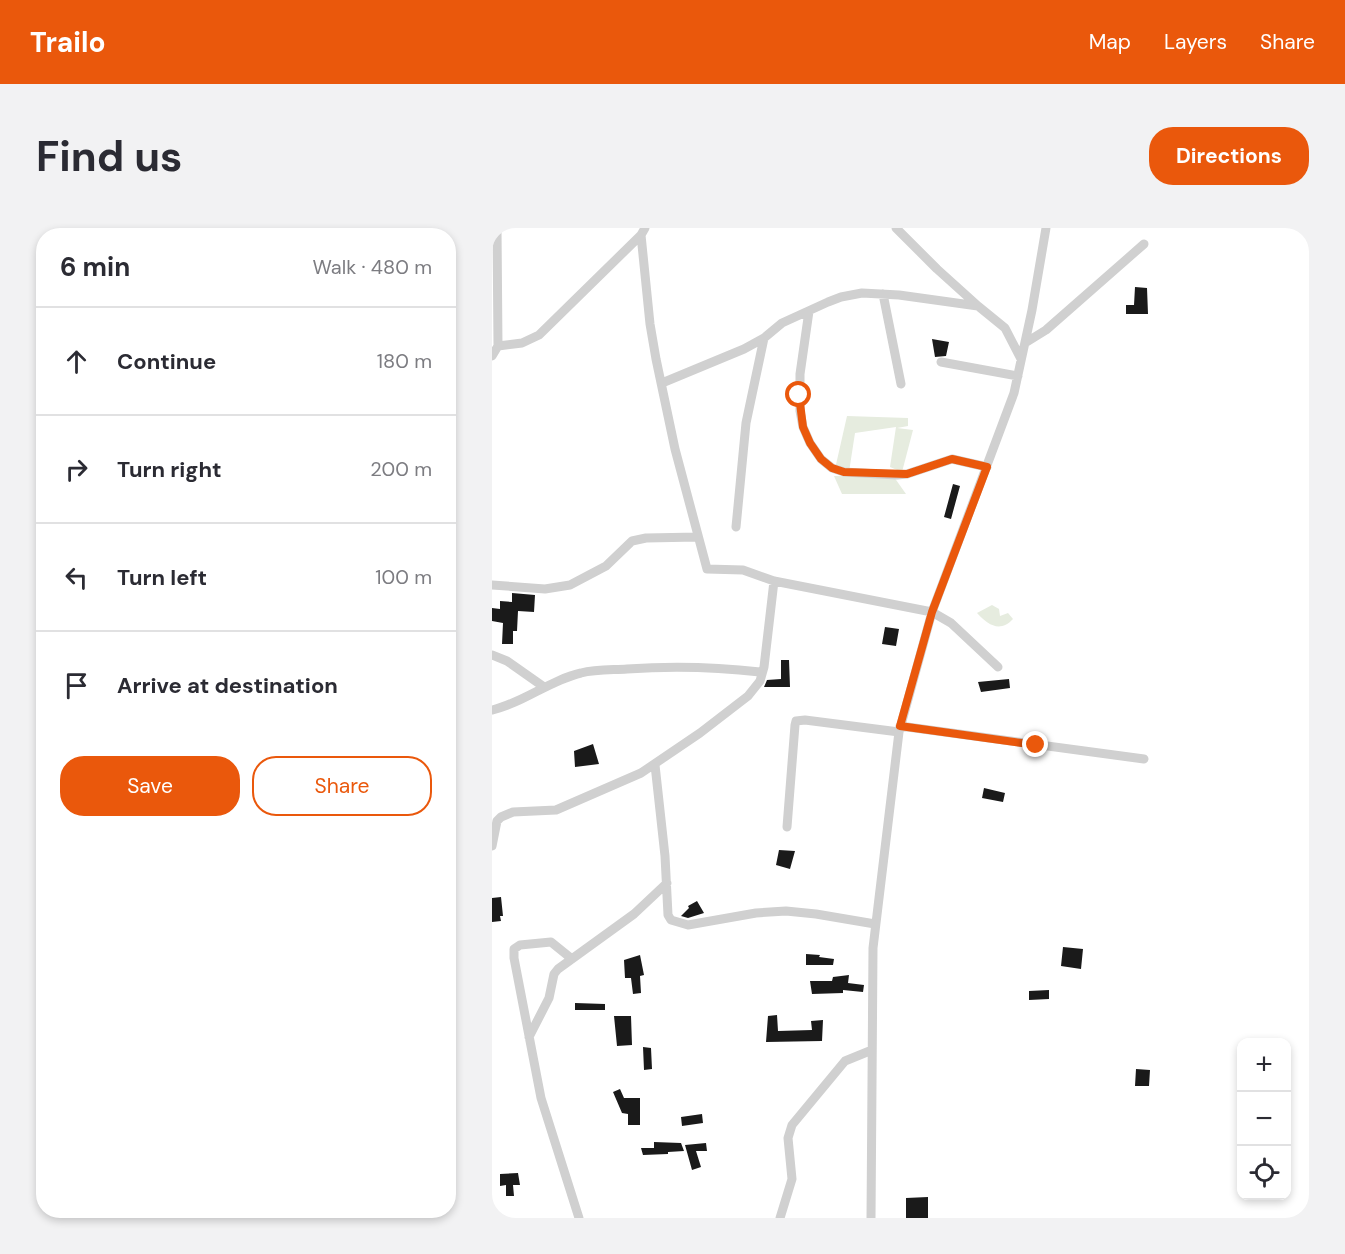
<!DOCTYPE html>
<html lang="en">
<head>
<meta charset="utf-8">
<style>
  body { margin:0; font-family:"DM Sans",sans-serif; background:#f2f2f3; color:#2b2b33 }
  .controls { position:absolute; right:18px; bottom:18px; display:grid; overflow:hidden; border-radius:12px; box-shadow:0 3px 9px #0003 }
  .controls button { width:54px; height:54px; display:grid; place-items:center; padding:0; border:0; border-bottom:2px solid #e1e1e2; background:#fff; color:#2b2b33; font:30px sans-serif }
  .stop { position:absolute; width:18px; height:18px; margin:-14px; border:4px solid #ea580c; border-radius:50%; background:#fff }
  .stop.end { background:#ea580c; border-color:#fff; box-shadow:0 2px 6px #0008 }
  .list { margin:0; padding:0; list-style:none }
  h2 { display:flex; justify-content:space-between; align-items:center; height:78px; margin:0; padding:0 24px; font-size:26px }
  h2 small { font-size:20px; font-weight:400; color:#7c7c81 }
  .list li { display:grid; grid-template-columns:39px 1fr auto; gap:18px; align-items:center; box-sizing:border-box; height:108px; padding:0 24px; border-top:2px solid #e1e1e2 }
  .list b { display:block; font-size:22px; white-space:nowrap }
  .list em { font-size:20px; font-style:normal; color:#7c7c81 }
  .actions { display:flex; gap:12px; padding:18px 24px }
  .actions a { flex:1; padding:14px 0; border:2px solid #ea580c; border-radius:24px; text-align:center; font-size:21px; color:#ea580c }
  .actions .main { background:#ea580c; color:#fff }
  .icon { flex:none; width:33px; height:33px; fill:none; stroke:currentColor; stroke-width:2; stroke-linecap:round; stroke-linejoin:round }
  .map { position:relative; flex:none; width:817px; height:990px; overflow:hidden; border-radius:24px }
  header { display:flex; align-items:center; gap:36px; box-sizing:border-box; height:84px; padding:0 30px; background:#ea580c; color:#fff }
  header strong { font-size:28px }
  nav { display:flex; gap:33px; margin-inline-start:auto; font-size:21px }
  .intro { display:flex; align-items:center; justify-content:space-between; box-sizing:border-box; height:144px; padding:0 36px }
  h1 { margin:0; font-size:42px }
  .button { padding:15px 27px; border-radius:24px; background:#ea580c; color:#fff; font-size:21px; font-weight:700 }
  main { display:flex; gap:36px; padding:0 36px }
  aside { flex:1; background:#fff; border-radius:24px; box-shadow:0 3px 9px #0003 }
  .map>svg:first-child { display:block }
  .green { fill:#e6ecdf }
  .building { fill:#1a1a1a }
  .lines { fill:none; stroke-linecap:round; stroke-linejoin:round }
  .street { stroke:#d0d0d0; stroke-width:9 }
  .route { stroke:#ea580c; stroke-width:8 }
</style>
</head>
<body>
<header>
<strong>Trailo</strong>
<nav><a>Map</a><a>Layers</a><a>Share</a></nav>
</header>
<div class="intro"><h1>Find us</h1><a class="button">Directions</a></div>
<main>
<aside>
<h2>6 min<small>Walk · 480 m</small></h2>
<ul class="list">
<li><svg class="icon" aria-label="ahead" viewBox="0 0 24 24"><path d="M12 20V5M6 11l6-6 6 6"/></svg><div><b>Continue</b></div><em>180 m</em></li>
<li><svg class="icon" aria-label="right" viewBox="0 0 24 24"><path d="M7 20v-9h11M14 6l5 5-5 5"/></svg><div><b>Turn right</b></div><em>200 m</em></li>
<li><svg class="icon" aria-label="left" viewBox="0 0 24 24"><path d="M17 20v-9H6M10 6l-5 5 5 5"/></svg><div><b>Turn left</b></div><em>100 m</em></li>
<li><svg class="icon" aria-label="arrive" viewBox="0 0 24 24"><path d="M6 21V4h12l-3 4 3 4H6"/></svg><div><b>Arrive at destination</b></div></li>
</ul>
<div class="actions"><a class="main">Save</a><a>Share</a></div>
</aside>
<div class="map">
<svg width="817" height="990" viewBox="0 0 817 990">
  <rect width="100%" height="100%" fill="#fff"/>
  <path class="green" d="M 355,188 L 416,190 L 416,198 L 405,200 L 421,202 L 410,244 L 398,239 L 404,199 L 363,205 L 357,244 L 343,241 Z
    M 342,248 L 402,249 L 414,266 L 350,266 Z
    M 500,377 L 507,381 L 508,388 L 516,385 L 521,391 C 508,405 496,397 485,385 Z"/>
  <path class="building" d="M 643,59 L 655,60 L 656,86 L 634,86 L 634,77 L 642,77 Z
    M 440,111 L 457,114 L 454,128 L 443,129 Z
    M 461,256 L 468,258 L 459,291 L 452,289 Z
    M 20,365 L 43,367 L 42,384 L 26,383 L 25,403 L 21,403 L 21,416 L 10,416 L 11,395 L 0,393 L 0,380 L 8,381 L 8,373 L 20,374 Z
    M 393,399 L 407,401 L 404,418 L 390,416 Z
    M 289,432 L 297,432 L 298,459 L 272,459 L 275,452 L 289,451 Z
    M 517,451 L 518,460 L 489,464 L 486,454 Z
    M 101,516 L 107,536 L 83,539 L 82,523 Z
    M 492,560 L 513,565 L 511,574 L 490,570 Z
    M 287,622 L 303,623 L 298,641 L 284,637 Z
    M 9,669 L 11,688 L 8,688 L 9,693 L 0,694 L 0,670 Z
    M 205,673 L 212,685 L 196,690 L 189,688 L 197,680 L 196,678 Z
    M 571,719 L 591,721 L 589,741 L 569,738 Z
    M 314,726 L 328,727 L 327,729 L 342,731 L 341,737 L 314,737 Z
    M 148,727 L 152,747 L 148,748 L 149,765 L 141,766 L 139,750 L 133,750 L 132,732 Z
    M 357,747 L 356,755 L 372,757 L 371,764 L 351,762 L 351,765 L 320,766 L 318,753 L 340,753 L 341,749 Z
    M 557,762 L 557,771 L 537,772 L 537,763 Z
    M 83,775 L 113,776 L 113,782 L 83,782 Z
    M 285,787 L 286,803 L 320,802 L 319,793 L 331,792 L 330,813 L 274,814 L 276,788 Z
    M 122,788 L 139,788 L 140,817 L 125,818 Z
    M 151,819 L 159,820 L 160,841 L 152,842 Z
    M 644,841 L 658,842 L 657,858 L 643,858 Z
    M 128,861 L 132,870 L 148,870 L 148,897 L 136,897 L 136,886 L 130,885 L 121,864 Z
    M 210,886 L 211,895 L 190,898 L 189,889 Z
    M 162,914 L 189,915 L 192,923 L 176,924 L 176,926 L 151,927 L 149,920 L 162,920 Z
    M 214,915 L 215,923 L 204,923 L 209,939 L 200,942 L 193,917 Z
    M 26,945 L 28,957 L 21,957 L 22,968 L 14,968 L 14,957 L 8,958 L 8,946 Z
    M 436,969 L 436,990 L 414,990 L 414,970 Z"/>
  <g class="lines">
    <path class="street" d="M 404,0 L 445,41 L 486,78
      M 149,7 L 158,96 L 164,131 L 183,221 L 215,341 L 251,342 L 282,353 L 440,384 L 459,395 L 506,439
      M 391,66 L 409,156
      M 317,83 L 308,146 L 308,183 L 311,199 L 318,215 L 329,231 L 340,240 L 352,244 L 405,247 L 415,246 L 460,231 L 495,239
      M 533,115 L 554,102 L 652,16
      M 6,118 L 30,115 L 47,107 L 149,7 L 153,0
      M 0,128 L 6,118 L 5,0
      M 449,134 L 526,148
      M 170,155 L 252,121 L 272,110 L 290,95 L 336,74 L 349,69 L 370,65 L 407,67 L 486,78 L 513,100 L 529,131
      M 244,299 L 254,195 L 272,110
      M 0,357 L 53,361 L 78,357 L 114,338 L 140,313 L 154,310 L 206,309
      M 0,427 L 15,433 L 52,459
      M 0,482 C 31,475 58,452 89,445 C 104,441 120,442 135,441 C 179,438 224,439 268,444 L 271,442
      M 408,498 L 652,531
      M 163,537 L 173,628 L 176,687 L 179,692 L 196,697 L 264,685 L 294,683 L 324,686 L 383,696
      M 295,599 L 303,497 L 304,493 L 313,492 L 407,504
      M 0,618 L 5,593 L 9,589 L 21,584 L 64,582 L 149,545 L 208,505 L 256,468 L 268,453 L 272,439 L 282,353
      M 80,731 L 59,714 L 28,717 L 22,721 L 22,730 L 49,870 L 87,990
      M 37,809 L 57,770 L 62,746 L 66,741 L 142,686 L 175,655
      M 288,990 L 300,951 L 296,910 L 300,897 L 353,833 L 380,822
      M 379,990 L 381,720 L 407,504 L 440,384 L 522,165 L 540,82 L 554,0"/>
  </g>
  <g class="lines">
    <path class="route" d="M 307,167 L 311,199 L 318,215 L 329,231 L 340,240 L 352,244 L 415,246 L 460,231 L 495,239 L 440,384 L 408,498 L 544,517"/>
  </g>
</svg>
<div class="controls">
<button>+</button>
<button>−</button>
<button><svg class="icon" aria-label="locate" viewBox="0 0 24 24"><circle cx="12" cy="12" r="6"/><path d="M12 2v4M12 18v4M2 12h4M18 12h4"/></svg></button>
</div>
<div class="stop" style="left:307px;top:167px"></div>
<div class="stop end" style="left:544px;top:517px"></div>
</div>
</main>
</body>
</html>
